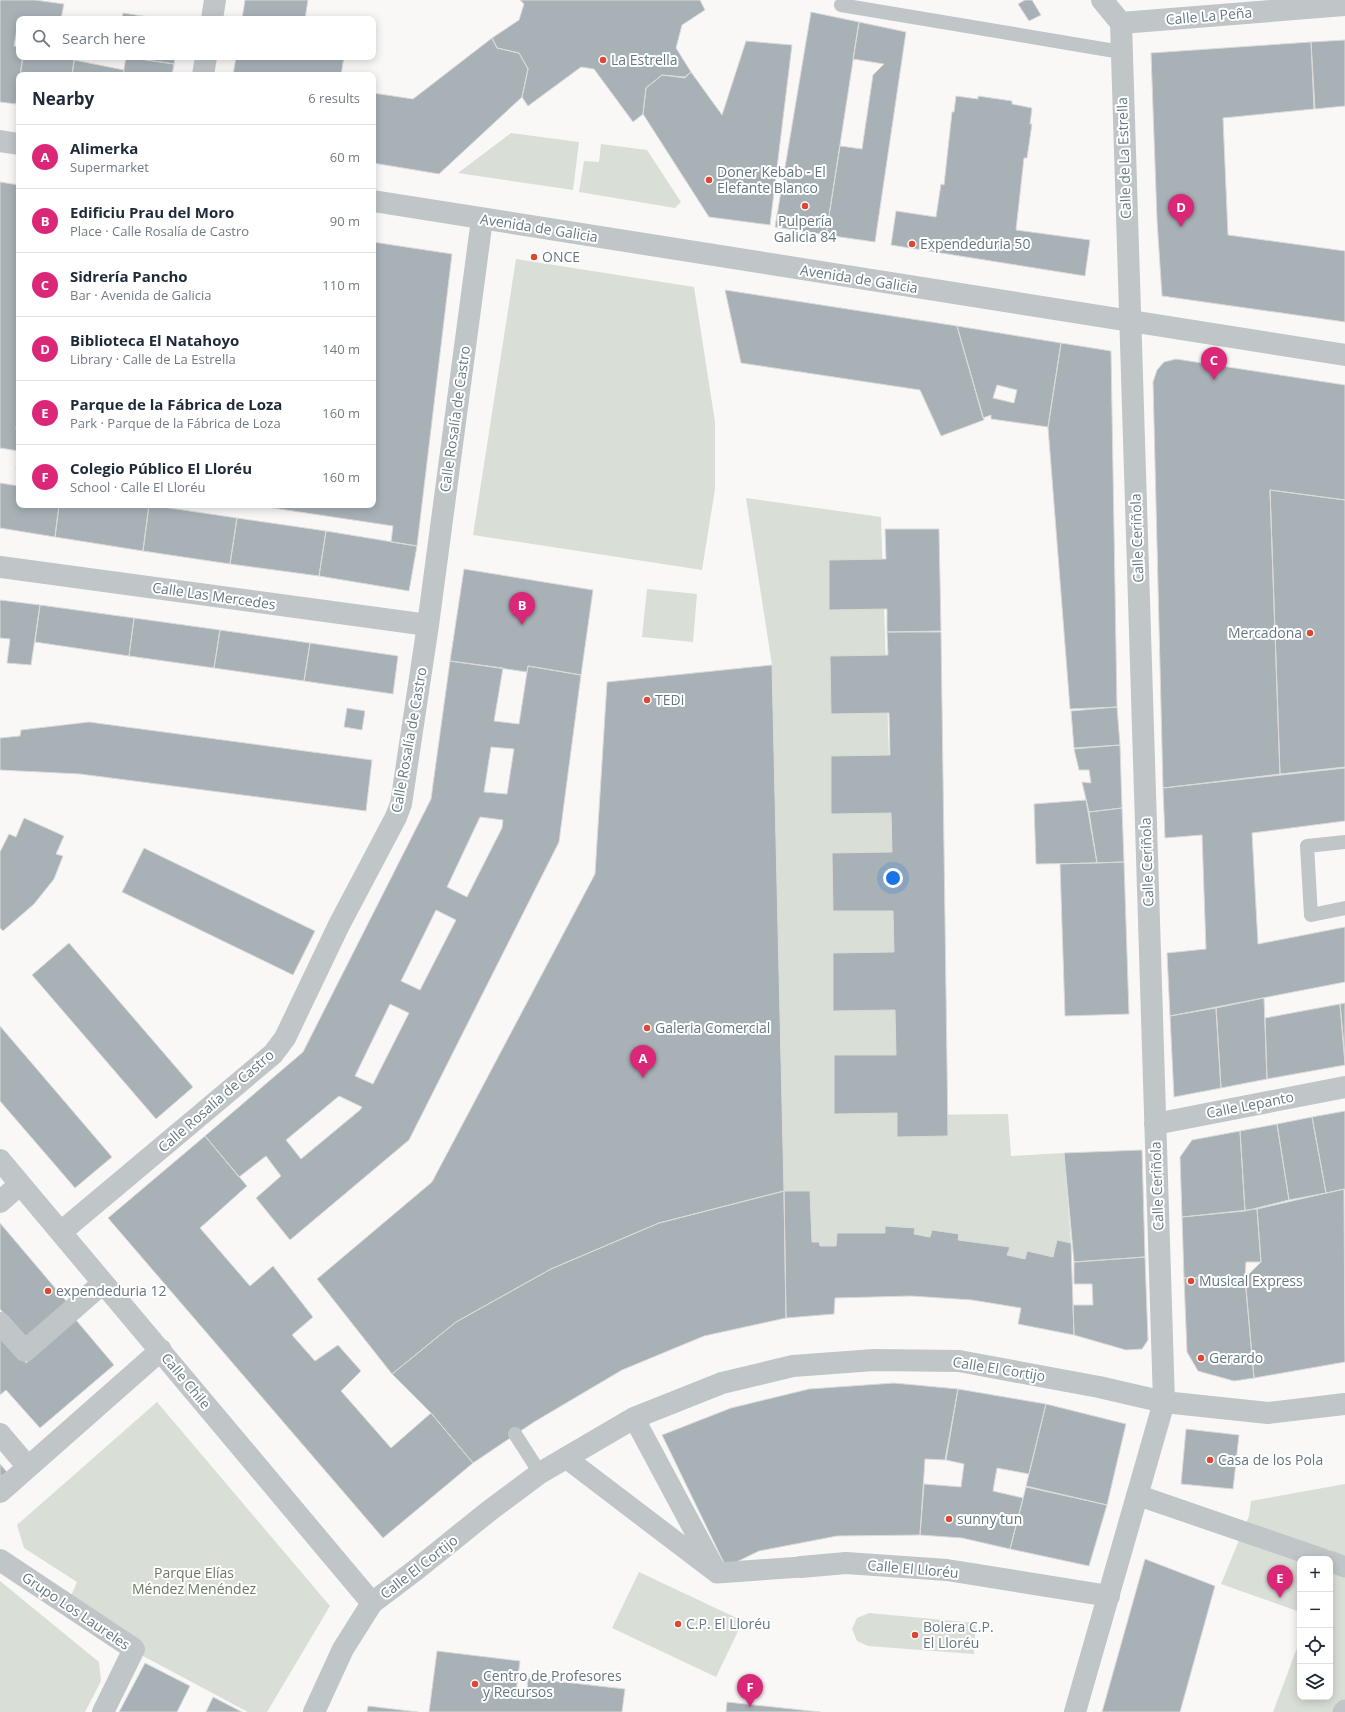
<!DOCTYPE html>
<html lang="en">
<head>
<meta charset="utf-8">
<style>
  body { margin:0; font-family:"Open Sans",sans-serif; background:#f2f2f3; color:#1f2937 }
  .controls { position:absolute; right:12px; bottom:12px; display:grid; overflow:hidden; border-radius:8px; box-shadow:0 2px 10px #0003 }
  .controls button { width:36px; height:36px; display:grid; place-items:center; padding:0; border:0; border-bottom:1px solid #e0e1e3; background:#fff; color:#1f2937; font:20px sans-serif }
  .you { position:absolute; left:893px; top:878px; width:14px; height:14px; margin:-10px; border:3px solid #fff; border-radius:50%; background:#1a73e8; box-shadow:0 0 0 6px #1a73e833 }
  .badge { display:grid; place-items:center; width:26px; height:26px; border-radius:50%; background:#db2777; color:#fff; font-size:13px; font-weight:700 }
  .pin { position:absolute; translate:-50% -33px; filter:drop-shadow(0 1px 2px #0008) }
  .pin::after { content:''; position:absolute; top:21px; width:14px; height:12px; background:inherit; clip-path:polygon(0 0,100% 0,50% 100%) }
  .list { margin:0; padding:0; list-style:none }
  h2 { display:flex; justify-content:space-between; align-items:center; height:52px; margin:0; padding:0 16px; font-size:17px }
  h2 small { font-size:13px; font-weight:400; color:#747a83 }
  .list li { display:grid; grid-template-columns:26px 1fr auto; gap:12px; align-items:center; box-sizing:border-box; height:64px; padding:0 16px; border-top:1px solid #e0e1e3 }
  .list b { display:block; font-size:15px; white-space:nowrap }
  .list p { margin:0; font-size:13px; white-space:nowrap; color:#747a83 }
  .list em { font-size:13px; font-style:normal; color:#747a83 }
  .icon { flex:none; width:22px; height:22px; fill:none; stroke:currentColor; stroke-width:2; stroke-linecap:round; stroke-linejoin:round }
  .map { position:relative; flex:none; width:1345px; height:1712px; overflow:hidden }
  .search { position:absolute; background:#fff; box-shadow:0 2px 10px #0003; left:16px; top:16px; width:360px; height:44px; display:flex; align-items:center; gap:10px; box-sizing:border-box; padding:0 14px; border-radius:8px; color:#747a83; font-size:15px }
  .panel { position:absolute; background:#fff; box-shadow:0 2px 10px #0003; left:16px; top:72px; width:360px; height:436px; border-radius:8px }
  .map>svg:first-child { display:block }
  .green { fill:#d9ded6 }
  .building { fill:#a7b1b6; stroke:#dbdad9; fill-rule:evenodd }
  .lines { fill:none; stroke-linecap:round; stroke-linejoin:round }
  .service { stroke:#c0c5c8; stroke-width:14 }
  .pedestrian { stroke:#c0c5c8; stroke-width:21 }
  .minor { stroke:#c0c5c8; stroke-width:22 }
  .tertiary { stroke:#c0c5c8; stroke-width:22 }
  .poi-dot { fill:#de4731; stroke:#fff; stroke-width:1.5 }
  .labels { text-anchor:middle; stroke-width:4; stroke-linejoin:round; paint-order:stroke }
  .street-label { font-size:14px; fill:#657780; stroke:#fff }
  .poi-label { font-size:14px; fill:#657780; stroke:#fff; text-anchor:start }
  .park-label { font-size:14px; fill:#697963; stroke:#fff }
</style>
</head>
<body>
<div class="map">
<svg width="1345" height="1712" viewBox="0 0 1345 1712">
  <rect width="100%" height="100%" fill="#f9f8f6"/>
  <path class="green" d="M 511,133 L 579,142 L 573,190 L 458,173 Z
    M 601,144 L 647,150 L 681,202 L 675,208 L 579,192 L 584,161 L 599,162 Z
    M 516,259 L 694,287 L 715,422 L 715,489 L 702,570 L 473,535 Z
    M 746,498 L 881,517 L 901,1115 L 1008,1114 L 1011,1156 L 1064,1153 L 1071,1243 L 1057,1240 L 1053,1257 L 1027,1251 L 1025,1259 L 1007,1255 L 1009,1247 L 914,1234 L 915,1228 L 886,1226 L 885,1233 L 836,1246 L 820,1246 L 819,1242 L 812,1242 L 810,1191 L 784,1191 L 772,665 Z
    M 647,589 L 697,594 L 693,642 L 642,637 Z
    M 157,1402 L 330,1606 L 267,1712 L 248,1712 L 141,1655 L 71,1596 L 77,1582 L 24,1548 L 17,1525 Z
    M 1345,1484 L 1345,1712 L 1273,1712 L 1300,1640 L 1300,1697 L 1330,1697 L 1330,1559 L 1300,1559 L 1300,1612 L 1221,1584 L 1249,1516 L 1251,1501 Z
    M 639,1572 L 743,1621 L 716,1677 L 612,1628 Z
    M 0,1581 L 99,1662 L 101,1681 L 85,1712 L 0,1712 Z
    M 869,1613 L 976,1623 L 974,1654 L 868,1646 L 857,1641 L 852,1629 L 857,1618 Z"/>
  <path class="building" d="M 0,0 L 35,0 L 64,4 L 61,19 L 19,19 L 19,29 L 17,28 L 14,46 L 19,47 L 19,57 L 23,57 L 20,75 L 19,75 L 16,104 L 0,102 Z
    M 245,0 L 308,0 L 305,19 L 242,19 Z
    M 520,0 L 700,0 L 705,10 L 682,25 L 676,48 L 691,72 L 685,77 L 662,75 L 646,88 L 643,114 L 633,122 L 594,69 L 581,67 L 528,106 L 522,97 L 528,69 L 519,53 L 497,48 L 492,38 L 519,20 L 524,4 Z
    M 1025,0 L 1032,0 L 1041,15 L 1029,21 L 1018,4 Z
    M 811,12 L 859,22 L 826,235 L 775,227 Z
    M 123,13 L 162,19 L 122,19 Z
    M 859,22 L 906,32 L 875,242 L 826,235 L 840,146 L 862,149 L 873,75 L 884,64 L 853,59 Z
    M 492,38 L 497,48 L 519,53 L 528,69 L 522,97 L 439,174 L 373,163 L 373,93 L 413,99 Z
    M 1345,40 L 1345,106 L 1315,109 L 1311,42 Z
    M 746,41 L 792,45 L 770,225 L 709,217 L 643,114 L 646,88 L 662,75 L 685,78 L 691,72 L 722,115 Z
    M 1311,42 L 1314,109 L 1223,118 L 1228,235 L 1345,251 L 1345,322 L 1162,296 L 1157,220 L 1151,53 Z
    M 23,57 L 75,57 L 72,75 L 20,75 Z
    M 126,57 L 174,64 L 172,75 L 123,75 Z
    M 128,57 L 175,57 L 174,64 Z
    M 236,57 L 344,57 L 341,75 L 233,75 Z
    M 74,60 L 124,70 L 123,75 L 72,75 Z
    M 19,85 L 19,105 L 16,104 Z
    M 956,96 L 978,99 L 978,96 L 1012,101 L 1012,104 L 1032,108 L 1030,124 L 1032,124 L 1027,158 L 1024,158 L 1016,230 L 1090,240 L 1085,276 L 891,245 L 896,211 L 936,217 L 941,184 L 944,185 L 952,112 L 954,112 Z
    M 0,182 L 19,185 L 19,407 L 16,429 L 19,429 L 19,470 L 16,469 L 19,451 L 0,448 Z
    M 373,242 L 452,254 L 417,546 L 391,542 L 393,526 L 253,505 L 373,505 Z
    M 725,290 L 957,326 L 984,420 L 941,436 L 920,390 L 741,363 Z
    M 957,326 L 1061,343 L 1048,427 L 991,419 L 991,415 L 983,418 ZM 997,385 L 1017,390 L 1014,403 L 993,398 Z
    M 1061,343 L 1111,351 L 1117,707 L 1070,709 L 1048,427 Z
    M 1176,359 L 1345,385 L 1345,500 L 1270,490 L 1280,774 L 1163,788 L 1153,382 L 1157,370 L 1164,362 Z
    M 0,483 L 19,486 L 19,505 L 59,505 L 55,537 L 0,528 Z
    M 1270,490 L 1345,500 L 1345,767 L 1280,774 Z
    M 59,505 L 149,505 L 143,551 L 55,537 Z
    M 149,505 L 237,518 L 230,564 L 143,551 Z
    M 237,518 L 326,531 L 319,576 L 230,564 Z
    M 885,529 L 939,529 L 941,631 L 887,632 L 887,609 L 829,610 L 829,560 L 886,559 Z
    M 326,531 L 417,546 L 409,591 L 319,576 Z
    M 464,569 L 593,590 L 581,675 L 528,666 L 527,672 L 450,661 Z
    M 0,600 L 40,605 L 31,665 L 7,663 L 10,639 L 0,638 Z
    M 40,605 L 134,618 L 129,656 L 35,642 Z
    M 134,618 L 220,630 L 214,668 L 129,656 Z
    M 220,630 L 310,643 L 304,681 L 214,668 Z
    M 887,632 L 941,632 L 948,1136 L 897,1137 L 897,1113 L 834,1114 L 834,1055 L 896,1055 L 895,1010 L 833,1011 L 833,953 L 894,952 L 893,911 L 833,911 L 832,853 L 892,852 L 891,813 L 831,814 L 831,756 L 890,755 L 889,713 L 831,714 L 830,656 L 888,655 Z
    M 310,643 L 398,656 L 393,694 L 304,681 Z
    M 450,661 L 503,668 L 494,721 L 519,724 L 528,666 L 581,675 L 559,842 L 409,1140 L 290,1240 L 256,1198 L 281,1176 L 266,1156 L 239,1177 L 205,1136 L 303,1052 L 431,799 ZM 491,747 L 514,749 L 507,794 L 484,792 ZM 480,817 L 503,820 L 502,828 L 467,897 L 447,887 ZM 436,910 L 456,920 L 420,990 L 401,981 ZM 390,1004 L 409,1013 L 373,1084 L 355,1076 ZM 339,1096 L 362,1107 L 360,1110 L 301,1159 L 286,1140 Z
    M 772,665 L 784,1191 L 659,1223 L 551,1269 L 456,1322 L 392,1374 L 317,1279 L 432,1182 L 595,874 L 607,682 Z
    M 1117,707 L 1120,745 L 1074,748 L 1071,711 Z
    M 347,708 L 365,711 L 362,730 L 344,727 Z
    M 89,722 L 372,760 L 366,811 L 80,774 L 0,770 L 0,738 L 20,736 L 21,730 Z
    M 1120,745 L 1122,808 L 1089,812 L 1082,782 L 1091,783 L 1089,770 L 1079,770 L 1074,749 Z
    M 1345,768 L 1345,821 L 1252,833 L 1258,944 L 1345,927 L 1345,982 L 1170,1016 L 1167,953 L 1206,949 L 1202,835 L 1165,838 L 1163,788 Z
    M 1086,800 L 1097,863 L 1036,864 L 1034,804 Z
    M 1122,808 L 1124,862 L 1097,863 L 1089,812 Z
    M 24,818 L 64,836 L 56,854 L 63,856 L 54,879 L 34,904 L 3,931 L 0,928 L 0,852 L 9,834 L 16,837 Z
    M 144,848 L 315,931 L 293,975 L 122,892 Z
    M 1124,862 L 1129,1014 L 1065,1016 L 1060,864 Z
    M 69,943 L 193,1087 L 156,1119 L 32,975 Z
    M 1264,998 L 1267,1079 L 1221,1088 L 1216,1008 Z
    M 1345,1003 L 1345,1057 L 1340,1004 Z
    M 1340,1004 L 1345,1065 L 1267,1079 L 1265,1018 Z
    M 1216,1008 L 1221,1088 L 1174,1097 L 1170,1016 Z
    M 0,1026 L 112,1157 L 75,1188 L 0,1101 Z
    M 1345,1111 L 1345,1189 L 1326,1193 L 1312,1117 Z
    M 1312,1117 L 1326,1193 L 1289,1200 L 1277,1124 Z
    M 1277,1124 L 1289,1200 L 1245,1211 L 1240,1131 Z
    M 1240,1131 L 1245,1211 L 1182,1217 L 1180,1157 L 1192,1140 Z
    M 205,1136 L 247,1186 L 200,1228 L 250,1286 L 273,1266 L 313,1317 L 292,1335 L 315,1361 L 338,1345 L 361,1371 L 341,1391 L 391,1448 L 431,1413 L 473,1463 L 383,1538 L 108,1218 Z
    M 1142,1150 L 1145,1257 L 1074,1262 L 1064,1153 Z
    M 1344,1189 L 1345,1362 L 1254,1378 L 1245,1278 L 1261,1262 L 1257,1209 Z
    M 784,1191 L 786,1318 L 704,1336 L 622,1370 L 534,1422 L 473,1463 L 431,1413 L 392,1374 L 456,1322 L 551,1269 L 659,1223 Z
    M 784,1191 L 810,1191 L 812,1242 L 819,1242 L 820,1246 L 836,1246 L 837,1233 L 885,1233 L 885,1226 L 915,1228 L 914,1234 L 930,1237 L 932,1230 L 959,1234 L 958,1240 L 1010,1247 L 1007,1255 L 1025,1259 L 1027,1251 L 1053,1257 L 1057,1240 L 1071,1243 L 1074,1335 L 1018,1324 L 1021,1308 L 972,1300 L 911,1296 L 835,1298 L 834,1314 L 786,1318 Z
    M 1257,1209 L 1261,1262 L 1246,1262 L 1245,1278 L 1184,1278 L 1182,1217 Z
    M 0,1223 L 67,1302 L 24,1338 L 0,1309 Z
    M 1145,1257 L 1148,1340 L 1142,1349 L 1126,1350 L 1074,1335 L 1073,1305 L 1093,1305 L 1092,1284 L 1074,1284 L 1074,1262 Z
    M 1184,1278 L 1245,1278 L 1254,1378 L 1234,1381 L 1198,1371 L 1187,1352 Z
    M 76,1320 L 114,1365 L 40,1428 L 6,1390 L 0,1395 L 0,1333 L 26,1363 Z
    M 894,1383 L 958,1389 L 945,1460 L 925,1459 L 920,1535 L 837,1536 L 759,1551 L 726,1567 L 662,1435 L 731,1408 L 809,1389 Z
    M 958,1389 L 1046,1404 L 1029,1474 L 997,1468 L 993,1491 L 1023,1498 L 1010,1549 L 962,1538 L 920,1535 L 924,1484 L 961,1487 L 964,1464 L 946,1460 Z
    M 1046,1404 L 1126,1424 L 1107,1505 L 1026,1486 Z
    M 1186,1429 L 1239,1435 L 1233,1489 L 1181,1484 Z
    M 0,1464 L 7,1472 L 0,1477 Z
    M 1026,1487 L 1107,1505 L 1089,1566 L 1010,1549 Z
    M 1145,1559 L 1215,1586 L 1180,1712 L 1102,1712 Z
    M 437,1651 L 520,1661 L 516,1692 L 527,1693 L 528,1678 L 625,1689 L 622,1712 L 429,1712 Z
    M 145,1663 L 190,1686 L 177,1712 L 119,1712 Z
    M 213,1697 L 242,1712 L 206,1712 Z
    M 727,1702 L 820,1712 L 726,1712 Z
    M 368,1706 L 418,1712 L 367,1712 Z"/>
  <g class="lines">
    <path class="service" d="M 841,5 L 1121,52
      M 1345,842 L 1307,846 L 1311,915 L 1345,908
      M 515,1434 L 540,1473"/>
    <path class="pedestrian" d="M 566,1458 L 717,1573 L 634,1418
      M 1137,1495 L 1323,1559
      M 1330,1561 L 1345,1567
      M 717,1573 L 801,1567
      M 1343,1712 L 1345,1710"/>
    <path class="minor" d="M 212,19 L 215,0
      M 1121,23 L 1345,5
      M 203,75 L 206,57
      M 0,567 L 428,625
      M 1155,1124 L 1345,1087
      M 0,1160 L 372,1603
      M 0,1202 L 20,1184
      M 61,1232 L 273,1054 L 285,1038 L 339,925 L 396,817 L 401,804 L 428,625 L 482,219
      M 0,1323 L 25,1351 L 103,1283
      M 0,1434 L 28,1467
      M 0,1492 L 161,1350
      M 0,1560 L 134,1649 L 103,1712
      M 801,1567 L 846,1563 L 947,1570 L 1109,1596
      M 314,1712 L 343,1649 L 372,1603 L 417,1569 L 489,1511 L 540,1473 L 634,1418 L 722,1383 L 793,1366 L 874,1360 L 959,1361 L 1099,1387 L 1164,1402 L 1268,1413 L 1345,1404
      M 1075,1712 L 1164,1402 L 1121,23 L 1102,0"/>
    <path class="tertiary" d="M 0,141 L 19,144
      M 373,201 L 1345,355"/>
  </g>
  <g class="poi-dot">
    <circle cx="603" cy="60" r="4"/>
    <circle cx="709" cy="180" r="4"/>
    <circle cx="805" cy="206" r="4"/>
    <circle cx="912" cy="244" r="4"/>
    <circle cx="534" cy="257" r="4"/>
    <circle cx="1310" cy="633" r="4"/>
    <circle cx="647" cy="700" r="4"/>
    <circle cx="647" cy="1028" r="4"/>
    <circle cx="1191" cy="1281" r="4"/>
    <circle cx="48" cy="1291" r="4"/>
    <circle cx="1201" cy="1358" r="4"/>
    <circle cx="1210" cy="1460" r="4"/>
    <circle cx="949" cy="1519" r="4"/>
    <circle cx="678" cy="1624" r="4"/>
    <circle cx="915" cy="1635" r="4"/>
    <circle cx="475" cy="1684" r="4"/>
  </g>
  <g class="labels">
    <g class="street-label">
      <text transform="translate(1209 16) rotate(-5)" y="5">Calle La Peña</text>
      <text transform="translate(1124 158) rotate(-92)" y="5">Calle de La Estrella</text>
      <text transform="translate(539 228) rotate(9)" y="5">Avenida de Galicia</text>
      <text transform="translate(859 279) rotate(9)" y="5">Avenida de Galicia</text>
      <text transform="translate(455 419) rotate(-82)" y="5">Calle Rosalía de Castro</text>
      <text transform="translate(1137 538) rotate(-92)" y="5">Calle Ceriñola</text>
      <text transform="translate(214 596) rotate(8)" y="5">Calle Las Mercedes</text>
      <text transform="translate(409 740) rotate(-80)" y="5">Calle Rosalía de Castro</text>
      <text transform="translate(1147 862) rotate(-92)" y="5">Calle Ceriñola</text>
      <text transform="translate(216 1101) rotate(-41)" y="5">Calle Rosalía de Castro</text>
      <text transform="translate(1250 1105) rotate(-11)" y="5">Calle Lepanto</text>
      <text transform="translate(1157 1186) rotate(-92)" y="5">Calle Ceriñola</text>
      <text transform="translate(999 1369) rotate(9)" y="5">Calle El Cortijo</text>
      <text transform="translate(186 1381) rotate(50)" y="5">Calle Chile</text>
      <text transform="translate(419 1567) rotate(-38)" y="5">Calle El Cortijo</text>
      <text transform="translate(913 1569) rotate(5)" y="5">Calle El Lloréu</text>
      <text transform="translate(76 1611) rotate(34)" y="5">Grupo Los Laureles</text>
    </g>
    <g class="poi-label">
      <text x="611" y="65">La Estrella</text>
      <text x="717" y="177">Doner Kebab - El<tspan x="717" dy="16">Elefante Blanco</tspan></text>
      <text x="805" y="226" text-anchor="middle">Pulpería<tspan x="805" dy="16">Galicia 84</tspan></text>
      <text x="920" y="249">Expendeduria 50</text>
      <text x="542" y="262">ONCE</text>
      <text x="1302" y="638" text-anchor="end">Mercadona</text>
      <text x="655" y="705">TEDi</text>
      <text x="655" y="1033">Galeria Comercial</text>
      <text x="1199" y="1286">Musical Express</text>
      <text x="56" y="1296">expendeduria 12</text>
      <text x="1209" y="1363">Gerardo</text>
      <text x="1218" y="1465">Casa de los Pola</text>
      <text x="957" y="1524">sunny tun</text>
      <text x="686" y="1629">C.P. El Lloréu</text>
      <text x="923" y="1632">Bolera C.P.<tspan x="923" dy="16">El Lloréu</tspan></text>
      <text x="483" y="1681">Centro de Profesores<tspan x="483" dy="16">y Recursos</tspan></text>
    </g>
    <g class="park-label">
      <text x="194" y="1578">Parque Elías<tspan x="194" dy="16">Méndez Menéndez</tspan></text>
    </g>
  </g>
</svg>
<div class="controls">
<button>+</button>
<button>−</button>
<button><svg class="icon" aria-label="locate" viewBox="0 0 24 24"><circle cx="12" cy="12" r="6"/><path d="M12 2v4M12 18v4M2 12h4M18 12h4"/></svg></button>
<button><svg class="icon" aria-label="layers" viewBox="0 0 24 24"><path d="M12 4l9 5-9 5-9-5zM3 14l9 5 9-5"/></svg></button>
</div>
<div class="you"></div>
<div class="pin badge" style="left:643px;top:1078px">A</div>
<div class="pin badge" style="left:522px;top:625px">B</div>
<div class="pin badge" style="left:1214px;top:380px">C</div>
<div class="pin badge" style="left:1181px;top:227px">D</div>
<div class="pin badge" style="left:1280px;top:1598px">E</div>
<div class="pin badge" style="left:750px;top:1707px">F</div>
<div class="search"><svg class="icon" aria-label="search" viewBox="0 0 24 24"><circle cx="10" cy="10" r="6"/><path d="M15 15l6 6"/></svg>Search here</div>
<section class="panel">
<h2>Nearby<small>6 results</small></h2>
<ul class="list">
<li><span class="badge">A</span><div><b>Alimerka</b><p>Supermarket</p></div><em>60 m</em></li>
<li><span class="badge">B</span><div><b>Edificiu Prau del Moro</b><p>Place · Calle Rosalía de Castro</p></div><em>90 m</em></li>
<li><span class="badge">C</span><div><b>Sidrería Pancho</b><p>Bar · Avenida de Galicia</p></div><em>110 m</em></li>
<li><span class="badge">D</span><div><b>Biblioteca El Natahoyo</b><p>Library · Calle de La Estrella</p></div><em>140 m</em></li>
<li><span class="badge">E</span><div><b>Parque de la Fábrica de Loza</b><p>Park · Parque de la Fábrica de Loza</p></div><em>160 m</em></li>
<li><span class="badge">F</span><div><b>Colegio Público El Lloréu</b><p>School · Calle El Lloréu</p></div><em>160 m</em></li>
</ul>
</section>
</div>
</body>
</html>
